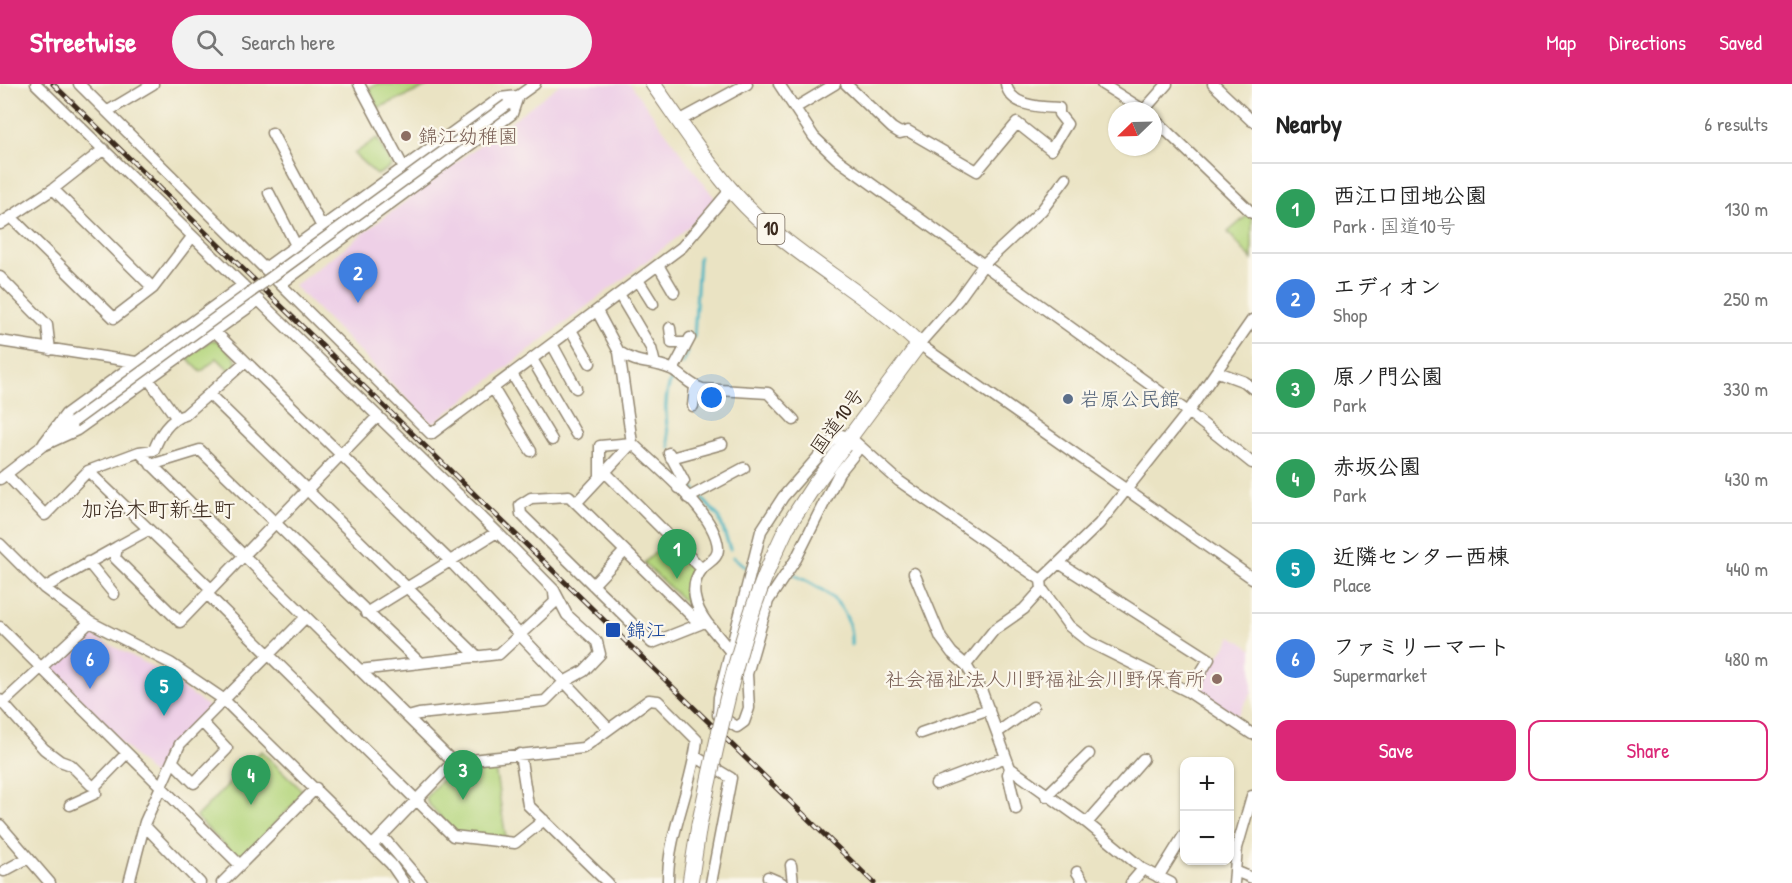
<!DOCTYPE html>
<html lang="en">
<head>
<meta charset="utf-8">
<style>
  body { margin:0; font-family:"Patrick Hand","Klee One",sans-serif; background:#f2f2f2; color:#222 }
  .controls { position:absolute; right:18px; bottom:18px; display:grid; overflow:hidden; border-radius:12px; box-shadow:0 2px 4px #0004 }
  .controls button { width:54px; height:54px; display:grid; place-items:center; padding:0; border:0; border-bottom:2px solid #e0e0e0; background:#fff; color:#222; font:30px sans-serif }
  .compass { position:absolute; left:1108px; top:18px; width:54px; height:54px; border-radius:50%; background:#fff; box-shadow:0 2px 4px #0004; rotate:247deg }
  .you { position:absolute; left:712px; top:314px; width:21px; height:21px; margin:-15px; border:4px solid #fff; border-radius:50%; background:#1a73e8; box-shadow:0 0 0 9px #1a73e833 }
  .badge { display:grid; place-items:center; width:39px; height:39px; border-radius:50%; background:#db2777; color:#fff; font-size:20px; font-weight:700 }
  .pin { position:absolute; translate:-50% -50px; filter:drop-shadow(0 2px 3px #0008) }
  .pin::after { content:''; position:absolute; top:32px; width:21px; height:18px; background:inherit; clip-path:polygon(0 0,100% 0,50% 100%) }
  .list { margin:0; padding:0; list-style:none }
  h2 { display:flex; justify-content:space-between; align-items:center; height:78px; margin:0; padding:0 24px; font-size:26px }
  h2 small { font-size:20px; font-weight:400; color:#767676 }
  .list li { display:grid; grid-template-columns:39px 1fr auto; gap:18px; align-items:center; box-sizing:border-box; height:90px; padding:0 24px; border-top:2px solid #e0e0e0 }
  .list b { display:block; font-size:22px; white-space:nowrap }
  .list p { margin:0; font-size:20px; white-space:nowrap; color:#767676 }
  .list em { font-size:20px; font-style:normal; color:#767676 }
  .actions { display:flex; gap:12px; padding:18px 24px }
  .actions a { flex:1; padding:14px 0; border:2px solid #db2777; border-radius:12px; text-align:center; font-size:21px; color:#db2777 }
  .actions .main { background:#db2777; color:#fff }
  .icon { flex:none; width:33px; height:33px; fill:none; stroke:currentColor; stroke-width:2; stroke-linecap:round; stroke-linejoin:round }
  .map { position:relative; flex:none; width:1252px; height:799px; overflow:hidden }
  header { display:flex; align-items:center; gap:36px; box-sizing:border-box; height:84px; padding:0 30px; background:#db2777; color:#fff }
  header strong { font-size:28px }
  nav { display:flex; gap:33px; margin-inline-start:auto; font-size:21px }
  .search { width:420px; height:54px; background:#f2f2f2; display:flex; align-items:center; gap:15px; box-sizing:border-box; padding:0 21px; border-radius:33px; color:#767676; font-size:22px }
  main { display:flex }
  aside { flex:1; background:#fff }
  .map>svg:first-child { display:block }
  .built { fill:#eed0e7 }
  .green { fill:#b5d67e; stroke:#78804e; stroke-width:1.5 }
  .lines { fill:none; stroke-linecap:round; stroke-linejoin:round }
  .stream { stroke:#45b3c1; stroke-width:3 }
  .minor-casing { stroke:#928670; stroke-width:13 }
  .highway-casing { stroke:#928670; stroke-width:17 }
  .minor { stroke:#fff; stroke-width:10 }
  .highway { stroke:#fff; stroke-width:15 }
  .rail-casing { stroke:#3b2a1e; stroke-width:5 }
  .rail { stroke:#fbf7ec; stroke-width:3; stroke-dasharray:9; stroke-linecap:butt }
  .minor-bridge-casing { stroke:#928670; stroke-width:13; stroke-linecap:butt }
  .highway-bridge-casing { stroke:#928670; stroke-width:17; stroke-linecap:butt }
  .minor-bridge { stroke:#fff; stroke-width:10 }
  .highway-bridge { stroke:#fff; stroke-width:15 }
  .education-dot { fill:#8d6e63; stroke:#fbf7ec; stroke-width:2 }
  .service-dot { fill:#5c6f8a; stroke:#fbf7ec; stroke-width:2 }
  .transit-dot { fill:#1a4fb4; stroke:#fbf7ec; stroke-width:2 }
  .labels { text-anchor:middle; stroke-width:4.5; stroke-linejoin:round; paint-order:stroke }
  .shield { fill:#fbf7ec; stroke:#75685c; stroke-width:1.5 }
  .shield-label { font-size:18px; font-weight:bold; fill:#3b2a1e }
  .education-label { font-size:20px; fill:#785e54; stroke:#fbf7ec; text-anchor:start }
  .service-label { font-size:20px; fill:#4e5e75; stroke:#fbf7ec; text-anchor:start }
  .street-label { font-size:20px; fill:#3b2a1e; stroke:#fbf7ec }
  .transit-label { font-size:20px; fill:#164399; stroke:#fbf7ec; text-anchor:start }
  .quarter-label { font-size:22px; fill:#3b2a1e; stroke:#fbf7ec }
</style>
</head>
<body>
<header>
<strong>Streetwise</strong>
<div class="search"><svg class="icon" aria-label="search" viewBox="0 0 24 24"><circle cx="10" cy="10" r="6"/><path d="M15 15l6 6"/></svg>Search here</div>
<nav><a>Map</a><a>Directions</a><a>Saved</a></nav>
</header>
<main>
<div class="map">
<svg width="1252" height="799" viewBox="0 0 1252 799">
  <rect width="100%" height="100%" fill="#fbf7ec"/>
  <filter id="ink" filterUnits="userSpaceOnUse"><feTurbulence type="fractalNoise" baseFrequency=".0167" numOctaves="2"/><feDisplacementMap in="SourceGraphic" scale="12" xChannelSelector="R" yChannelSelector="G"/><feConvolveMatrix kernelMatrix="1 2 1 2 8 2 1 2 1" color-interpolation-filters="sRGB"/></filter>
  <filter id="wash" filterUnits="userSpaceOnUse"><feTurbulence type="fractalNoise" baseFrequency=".008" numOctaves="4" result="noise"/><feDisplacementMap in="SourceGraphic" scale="24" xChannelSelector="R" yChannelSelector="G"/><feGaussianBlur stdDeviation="1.35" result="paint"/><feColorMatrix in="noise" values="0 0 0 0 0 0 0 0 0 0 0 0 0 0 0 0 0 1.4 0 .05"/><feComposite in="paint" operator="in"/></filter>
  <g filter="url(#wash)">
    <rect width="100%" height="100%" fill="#eae3c3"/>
    <path class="built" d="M 560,0 L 630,0 L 716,116 L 674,156 L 432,340 L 294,202 Z
      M 86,548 L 151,582 L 209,623 L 173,658 L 161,689 L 154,692 L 48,584 Z
      M 1232,552 L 1252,565 L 1252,608 L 1235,635 L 1195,608 Z"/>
    <path class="green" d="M 377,0 L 430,0 L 431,1 L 378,24 L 369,4 Z
      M 377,54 L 392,82 L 377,91 L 354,70 Z
      M 1249,130 L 1252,133 L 1252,176 L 1228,148 Z
      M 211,256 L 218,257 L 236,275 L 236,282 L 230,287 L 217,274 L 201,288 L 187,274 Z
      M 678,465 L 698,486 L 689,503 L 692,521 L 689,522 L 644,479 L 657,467 L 666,476 Z
      M 261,667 L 305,709 L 242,773 L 236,773 L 196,733 Z
      M 494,677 L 506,755 L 455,749 L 427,718 L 426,713 L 455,682 Z"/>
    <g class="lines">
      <path class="stream" d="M 694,253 L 699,173
        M 682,280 L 688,268
        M 670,364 C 667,340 661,315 673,292
        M 689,399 L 695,406
        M 699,411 L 719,433 L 730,465
        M 733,473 L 745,483
        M 794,491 C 827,506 853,522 851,561"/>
    </g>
  </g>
  <g filter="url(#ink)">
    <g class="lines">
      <defs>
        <path id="minor" d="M 36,0 L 497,448 L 554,506 L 567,531 L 597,558 L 600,570 L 584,587 L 564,598 L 545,617 L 419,630 L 408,633
          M 79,0 L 431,350 L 682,163 L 732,104
          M 359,0 L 407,90
          M 779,0 L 814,53 L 837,75 L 1188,328 L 1252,379
          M 846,0 L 892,44 L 900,49 L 908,47 L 977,87 L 1017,39 L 1051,66 L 1067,40 L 1059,30 L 1059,24 C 1040,23 1010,23 1006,0
          M 1102,0 L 1145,27
          M 1213,0 L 1252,37
          M 514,15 L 535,0
          M 795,24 L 835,0
          M 1144,26 L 1167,0
          M 108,27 L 153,0
          M 1153,34 L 1252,129
          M 679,37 L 747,0
          M 272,49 L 322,143
          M 1066,94 L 1042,126 L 984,180 L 958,216 L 919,260 L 1252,494
          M 53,105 L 153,204
          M 269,109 L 299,167
          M 12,134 L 114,234 L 153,204 L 192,153
          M 0,140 L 53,105 L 104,65
          M 658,181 L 674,208
          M 265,184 L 500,14 L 518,12 L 512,30 L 281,200
          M 0,193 L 47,241 L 50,266
          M 638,196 L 653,220
          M 619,210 L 651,264 L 655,280
          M 597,227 L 619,268 L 632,359 L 600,362 L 600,393
          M 200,233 L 450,477 L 609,645
          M 670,244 L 672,259 L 687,259
          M 571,246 L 590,279
          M 0,257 L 136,278 L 176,333
          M 552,260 L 576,304
          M 619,268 C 640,282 651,276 671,285 C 683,291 690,302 703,305 L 768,309 L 794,336
          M 532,275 L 576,350
          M 673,286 L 690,254
          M 1218,288 L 1245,298 L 1252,304
          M 512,290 L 552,356
          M 493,304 L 531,367
          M 209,310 L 478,573
          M 693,322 L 695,303
          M 838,350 L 852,354 L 856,368 L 839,389 L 796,475 L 768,517 L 747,590 L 749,624 L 744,638 L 737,643 L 718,631 L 719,613 L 761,447 L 783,413 Z
          M 852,355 L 899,397 L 1041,496 L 1042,505 L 1069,542 L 1089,558 L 1189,608
          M 44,359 L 66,330 L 243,201
          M 42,362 L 77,346 L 259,216
          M 139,368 L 453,678
          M 669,369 L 684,397 L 678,404
          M 671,374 L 722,360
          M 151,381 L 200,366 L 420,579
          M 88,387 L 211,505
          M 605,388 L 702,485
          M 6,390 L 45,431 L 88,387 L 139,368 L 154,366 C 159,352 169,335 185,331 L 245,278
          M 0,395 L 73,338
          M 569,412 L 700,540 L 652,559 L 521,430 L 520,421 L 531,414 Z
          M 688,414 L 744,384
          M 577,418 L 632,359 C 656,383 716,429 718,464 C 718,476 708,477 702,485 C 688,502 695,523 707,539
          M 0,460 L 44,504 L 90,538 L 170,579 L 223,615 L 391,780 L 404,799
          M 117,463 L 148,446
          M 88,478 L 114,510
          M 1059,479 L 1209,575 L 1189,608 L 1252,650
          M 914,489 L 941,554 L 952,569 L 966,581 L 982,608 L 1010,684 L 1087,739 L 1143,785 L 1171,799
          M 1041,496 L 1099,440 L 1188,328 L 1252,236
          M 593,501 L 624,468
          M 44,504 L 117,463 L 115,474 L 180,538 L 378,332
          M 207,510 L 453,752 L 515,759 L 544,736
          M 366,529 L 497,448
          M 700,539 L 707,539 L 731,568
          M 0,543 L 240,781 L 316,704
          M 966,581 L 994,546 L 1024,525 L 1042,505
          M 359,586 L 499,570 L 555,518 L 554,508
          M 0,616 L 44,665 L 60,677 L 71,681 L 91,701 L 95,702 L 126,670
          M 3,619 L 90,538
          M 998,648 L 1033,623
          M 921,649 L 989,625
          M 520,670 L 528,721 L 608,799
          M 696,673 L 731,694 L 711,799
          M 173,678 L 194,699 L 227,665 L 202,638
          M 1010,684 L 1008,690 L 1016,725
          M 936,700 L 1006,673
          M 1046,712 L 1089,670
          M 70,721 L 96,709 L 95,702
          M 1087,739 L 1143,675
          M 0,741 L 50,799
          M 144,741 L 200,799
          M 382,752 L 422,799
          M 372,762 L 453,678 L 583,664 L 649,616 L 658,617 L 697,656 C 692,704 667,751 668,799
          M 791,781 L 793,799
          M 4,787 L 28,774
          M 1235,787 L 1252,794
          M 1077,788 L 1084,799
          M 768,793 L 782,799
          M 1158,793 L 1184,751
          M 129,799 L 145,738 L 180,660 L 306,533
          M 222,799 L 240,781
          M 1131,799 L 1143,785
          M 1234,799 L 1237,764 L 1252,712"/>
        <path id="highway" d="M 653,0 C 685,45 717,96 757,133 C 808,180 870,212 919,260 L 813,403 L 787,443 L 773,473
          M 690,799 L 699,741"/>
      </defs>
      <use href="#minor" class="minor-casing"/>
      <use href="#highway" class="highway-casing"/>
      <use href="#minor" class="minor"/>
      <use href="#highway" class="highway"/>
      <defs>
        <path id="rail" d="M 53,0 L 874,799"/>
      </defs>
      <use href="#rail" class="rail-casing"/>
      <use href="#rail" class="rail"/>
      <defs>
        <path id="minor-bridge" d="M 73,338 L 507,21"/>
        <path id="highway-bridge" d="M 699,741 C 719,651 736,558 773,473"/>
      </defs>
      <use href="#minor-bridge" class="minor-bridge-casing"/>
      <use href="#highway-bridge" class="highway-bridge-casing"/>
      <use href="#minor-bridge" class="minor-bridge"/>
      <use href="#highway-bridge" class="highway-bridge"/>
    </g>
  </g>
  <g class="education-dot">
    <circle cx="406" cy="52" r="6"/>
    <circle cx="1217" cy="595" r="6"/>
  </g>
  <circle class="service-dot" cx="1068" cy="315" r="6"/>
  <rect class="transit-dot" x="605" y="538" width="16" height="16" rx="3"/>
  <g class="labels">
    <rect class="shield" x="757.5" y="130" width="27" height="30" rx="4.5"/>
    <g class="shield-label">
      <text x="771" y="151">10</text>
    </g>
    <g class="education-label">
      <text x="418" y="59">錦江幼稚園</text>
      <text x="1205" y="602" text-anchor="end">社会福祉法人川野福祉会川野保育所</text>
    </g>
    <g class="service-label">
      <text x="1080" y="322">岩原公民館</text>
    </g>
    <g class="street-label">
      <text transform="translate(837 337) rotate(-54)" y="7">国道10号</text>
    </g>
    <g class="transit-label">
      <text x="626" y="553">錦江</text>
    </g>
    <g class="quarter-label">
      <text x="158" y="433">加治木町新生町</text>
    </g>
  </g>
</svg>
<div class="controls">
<button>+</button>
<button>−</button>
</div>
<svg class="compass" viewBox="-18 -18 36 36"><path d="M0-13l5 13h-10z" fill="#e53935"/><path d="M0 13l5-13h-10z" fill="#767676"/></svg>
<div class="you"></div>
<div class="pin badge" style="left:677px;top:495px;background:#2e9e5b">1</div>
<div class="pin badge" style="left:358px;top:219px;background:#3f7fe0">2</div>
<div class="pin badge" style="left:463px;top:716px;background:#2e9e5b">3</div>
<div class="pin badge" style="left:251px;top:721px;background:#2e9e5b">4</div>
<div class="pin badge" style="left:164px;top:632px;background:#0f9aa8">5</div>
<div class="pin badge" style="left:90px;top:605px;background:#3f7fe0">6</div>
</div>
<aside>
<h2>Nearby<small>6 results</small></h2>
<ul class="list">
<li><span class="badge" style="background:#2e9e5b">1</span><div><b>西江口団地公園</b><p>Park · 国道10号</p></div><em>130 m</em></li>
<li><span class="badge" style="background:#3f7fe0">2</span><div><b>エディオン</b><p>Shop</p></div><em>250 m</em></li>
<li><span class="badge" style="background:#2e9e5b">3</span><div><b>原ノ門公園</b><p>Park</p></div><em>330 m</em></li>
<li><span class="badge" style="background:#2e9e5b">4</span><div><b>赤坂公園</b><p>Park</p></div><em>430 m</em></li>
<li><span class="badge" style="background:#0f9aa8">5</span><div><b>近隣センター西棟</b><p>Place</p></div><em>440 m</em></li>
<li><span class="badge" style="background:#3f7fe0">6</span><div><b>ファミリーマート</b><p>Supermarket</p></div><em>480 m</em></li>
</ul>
<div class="actions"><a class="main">Save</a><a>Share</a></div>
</aside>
</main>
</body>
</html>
